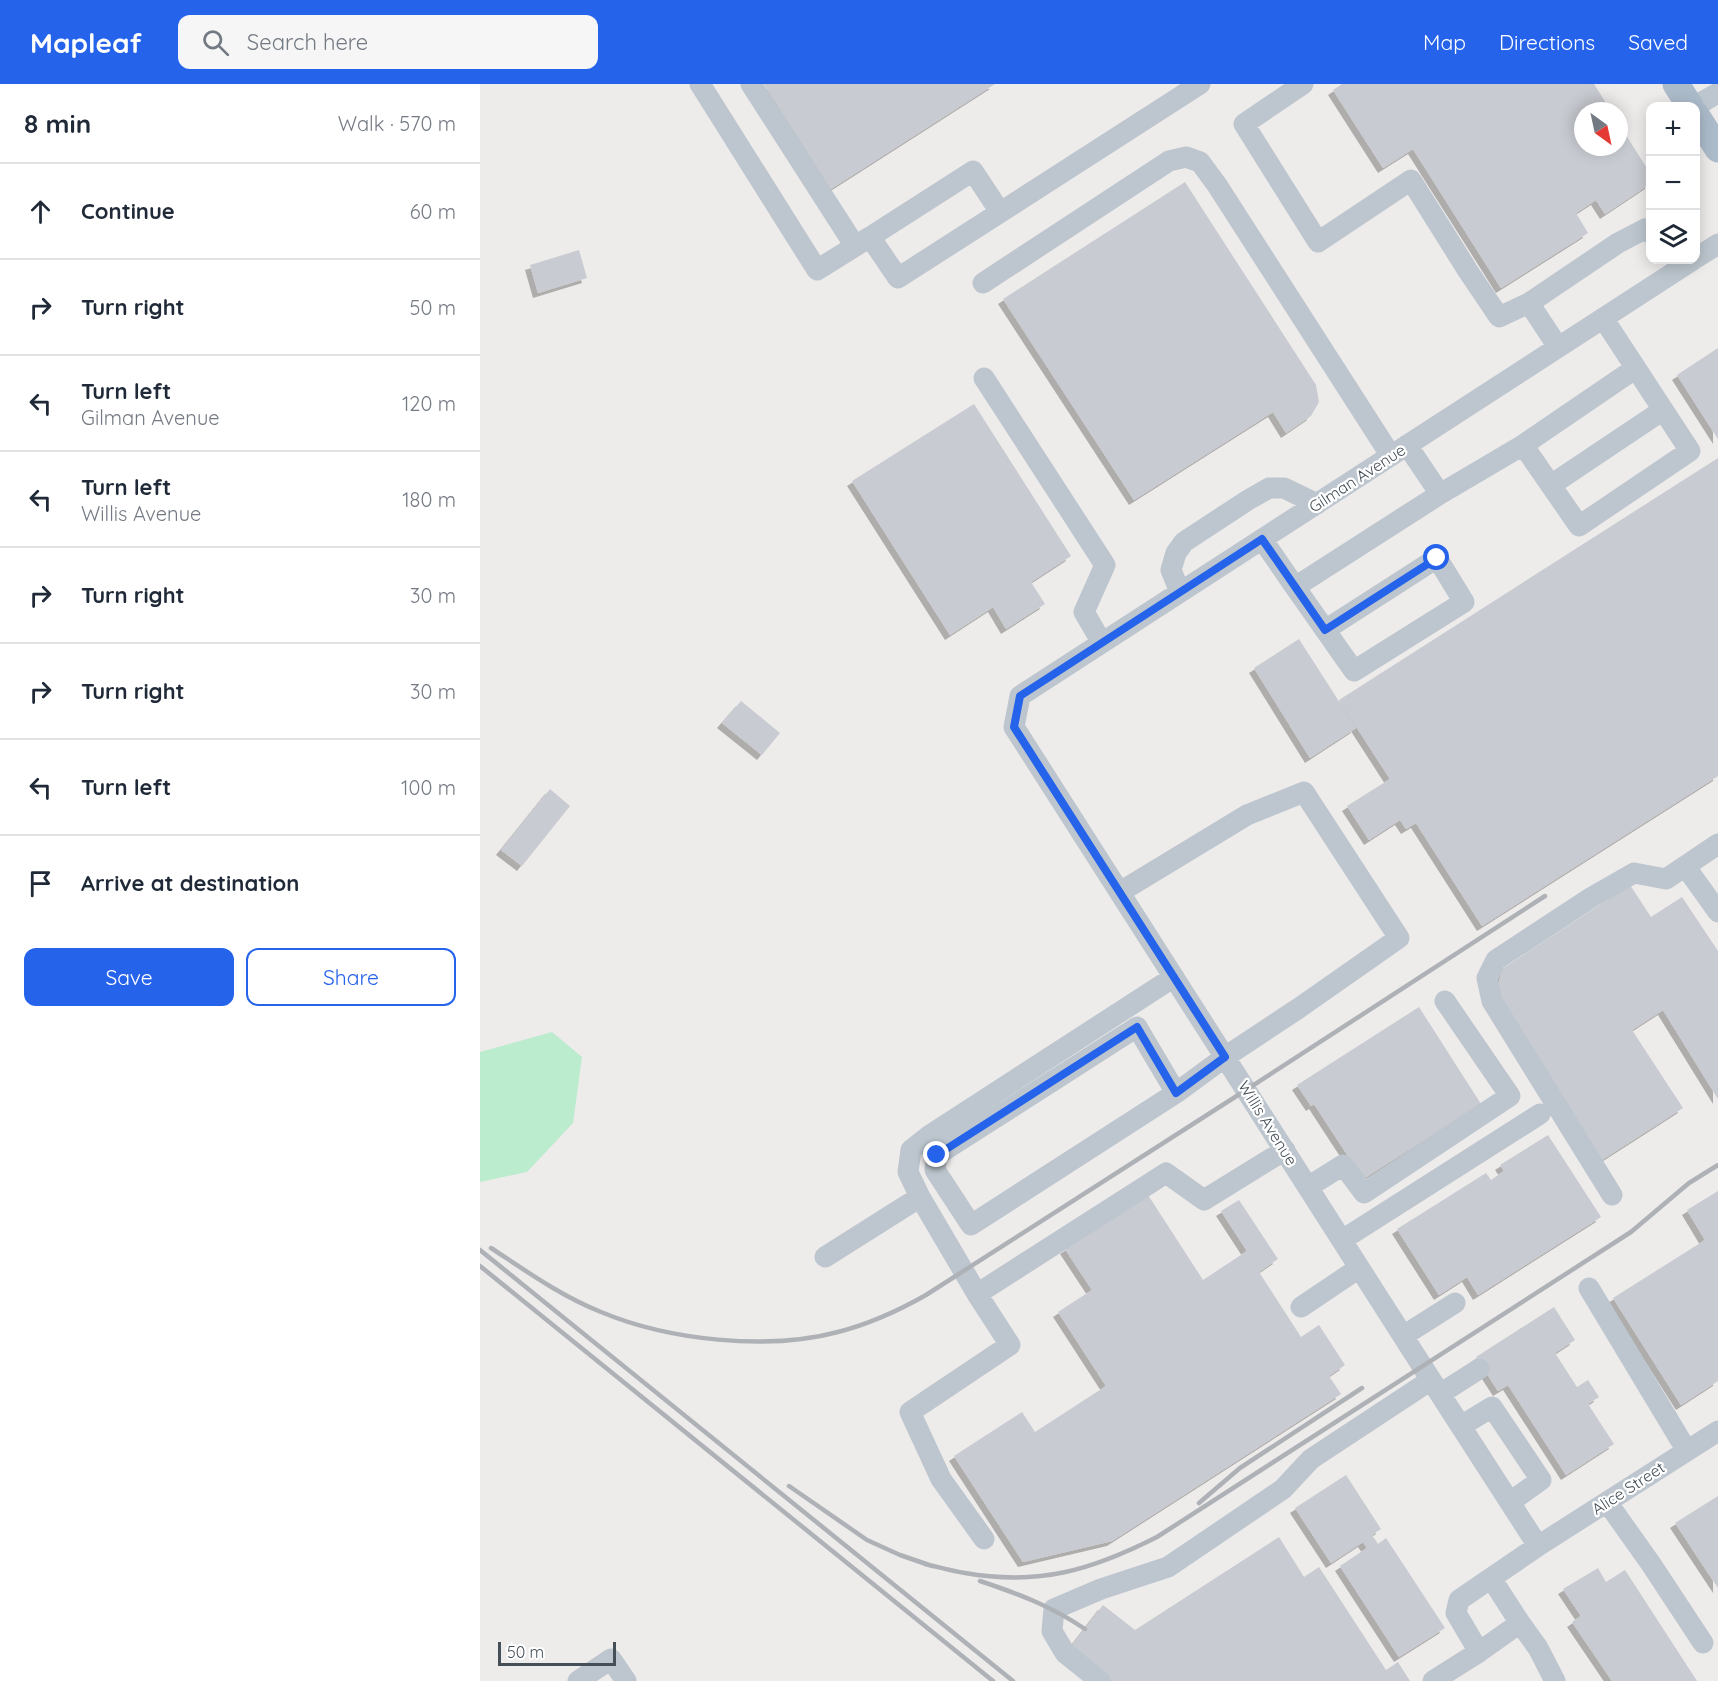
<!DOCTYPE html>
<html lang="en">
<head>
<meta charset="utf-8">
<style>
  body { margin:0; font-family:Quicksand,sans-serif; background:#f6f6f7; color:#1f2937 }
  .controls { position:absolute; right:18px; top:18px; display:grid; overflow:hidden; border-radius:12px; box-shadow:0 3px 15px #0003 }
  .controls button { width:54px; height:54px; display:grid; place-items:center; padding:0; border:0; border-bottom:2px solid #e0e1e3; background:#fff; color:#1f2937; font:30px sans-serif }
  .compass { position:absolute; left:1094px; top:18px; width:54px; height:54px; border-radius:50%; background:#fff; box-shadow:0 3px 15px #0003; rotate:147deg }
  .scale { position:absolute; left:18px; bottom:15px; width:118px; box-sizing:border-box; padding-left:6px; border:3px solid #454f58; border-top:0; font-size:16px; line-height:21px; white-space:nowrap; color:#454f58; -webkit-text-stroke:4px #fff; paint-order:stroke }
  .stop { position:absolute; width:18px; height:18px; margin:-14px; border:4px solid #2563eb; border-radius:50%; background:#fff }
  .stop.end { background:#2563eb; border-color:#fff; box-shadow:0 2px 6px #0008 }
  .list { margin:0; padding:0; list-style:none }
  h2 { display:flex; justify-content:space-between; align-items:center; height:78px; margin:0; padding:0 24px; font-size:26px }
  h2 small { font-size:20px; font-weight:400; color:#747a83 }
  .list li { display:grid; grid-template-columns:39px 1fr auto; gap:18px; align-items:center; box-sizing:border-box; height:96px; padding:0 24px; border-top:2px solid #e0e1e3 }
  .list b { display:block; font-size:22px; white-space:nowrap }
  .list p { margin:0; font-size:20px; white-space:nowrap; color:#747a83 }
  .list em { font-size:20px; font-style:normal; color:#747a83 }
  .actions { display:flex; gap:12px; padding:18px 24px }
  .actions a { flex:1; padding:14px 0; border:2px solid #2563eb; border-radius:12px; text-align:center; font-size:21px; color:#2563eb }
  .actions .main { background:#2563eb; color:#fff }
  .icon { flex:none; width:33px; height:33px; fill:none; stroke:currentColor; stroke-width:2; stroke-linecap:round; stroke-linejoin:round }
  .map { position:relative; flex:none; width:1238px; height:1597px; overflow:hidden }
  header { display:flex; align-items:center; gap:36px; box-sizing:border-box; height:84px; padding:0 30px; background:#2563eb; color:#fff }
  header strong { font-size:28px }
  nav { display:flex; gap:33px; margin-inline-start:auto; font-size:21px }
  .search { width:420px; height:54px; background:#f6f6f7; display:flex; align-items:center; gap:15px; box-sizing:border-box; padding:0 21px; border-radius:12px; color:#747a83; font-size:22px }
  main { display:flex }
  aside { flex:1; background:#fff }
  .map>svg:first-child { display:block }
  .green { fill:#baeccd }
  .building { fill:#c8cbd1; filter:url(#shadow) }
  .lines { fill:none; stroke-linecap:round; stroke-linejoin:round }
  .minor { stroke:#bdc6ce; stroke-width:21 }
  .major { stroke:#acbbca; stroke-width:27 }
  .rail { stroke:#aeb1b6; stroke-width:4.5 }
  .route { stroke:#2563eb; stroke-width:8 }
  .labels { text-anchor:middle; stroke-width:4.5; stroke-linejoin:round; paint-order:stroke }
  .street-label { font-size:16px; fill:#454f58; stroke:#fff }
</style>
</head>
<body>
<header>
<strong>Mapleaf</strong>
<div class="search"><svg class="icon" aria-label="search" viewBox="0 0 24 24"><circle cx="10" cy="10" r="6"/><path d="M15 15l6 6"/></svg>Search here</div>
<nav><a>Map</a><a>Directions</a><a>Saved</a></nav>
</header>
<main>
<aside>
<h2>8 min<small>Walk · 570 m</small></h2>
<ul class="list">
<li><svg class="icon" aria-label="ahead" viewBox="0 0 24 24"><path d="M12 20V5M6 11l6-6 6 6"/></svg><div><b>Continue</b></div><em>60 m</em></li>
<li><svg class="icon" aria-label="right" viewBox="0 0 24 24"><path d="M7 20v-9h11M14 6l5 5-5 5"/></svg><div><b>Turn right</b></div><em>50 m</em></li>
<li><svg class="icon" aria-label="left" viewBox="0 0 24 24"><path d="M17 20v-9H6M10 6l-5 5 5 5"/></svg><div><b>Turn left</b><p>Gilman Avenue</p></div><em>120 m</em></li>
<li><svg class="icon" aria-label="left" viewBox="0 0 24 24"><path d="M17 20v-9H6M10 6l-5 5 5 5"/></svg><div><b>Turn left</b><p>Willis Avenue</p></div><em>180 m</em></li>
<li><svg class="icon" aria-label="right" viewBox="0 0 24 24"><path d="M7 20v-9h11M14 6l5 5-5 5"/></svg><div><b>Turn right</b></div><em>30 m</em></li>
<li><svg class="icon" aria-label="right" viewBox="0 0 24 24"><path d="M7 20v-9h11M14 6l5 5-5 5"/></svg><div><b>Turn right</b></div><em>30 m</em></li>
<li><svg class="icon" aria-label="left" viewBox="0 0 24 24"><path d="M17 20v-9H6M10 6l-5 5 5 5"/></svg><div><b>Turn left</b></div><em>100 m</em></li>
<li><svg class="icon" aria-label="arrive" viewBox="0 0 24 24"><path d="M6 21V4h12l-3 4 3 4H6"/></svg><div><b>Arrive at destination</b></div></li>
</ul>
<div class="actions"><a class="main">Save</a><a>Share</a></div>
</aside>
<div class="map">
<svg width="1238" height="1597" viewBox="0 0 1238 1597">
  <defs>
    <filter id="shadow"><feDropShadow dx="-5" dy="5" stdDeviation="0" flood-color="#0004"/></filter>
  </defs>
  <rect width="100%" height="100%" fill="#eeebeb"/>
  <path class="green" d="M 72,948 L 102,973 L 93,1039 L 47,1088 L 0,1098 L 0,968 Z"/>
  <path class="building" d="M 284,0 L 515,0 L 351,105 Z
    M 862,0 L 1114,0 L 1131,27 L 1103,27 L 1103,63 L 1139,63 L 1139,40 L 1170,89 L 1170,100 L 1125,130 L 1116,116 L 1096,129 L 1108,149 L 1021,204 L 933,65 L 903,84 L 853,6 Z
    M 705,98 L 836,301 L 839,318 L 831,332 L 806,349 L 793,328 L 654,416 L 523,215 Z
    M 99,166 L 107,194 L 58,209 L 50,181 Z
    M 1238,264 L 1238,355 L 1197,291 Z
    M 494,320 L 591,472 L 551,498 L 565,520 L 526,545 L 513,523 L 470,551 L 372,397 Z
    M 1238,374 L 1238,692 L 1002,842 L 936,739 L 926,745 L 920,736 L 889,756 L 867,722 L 910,695 L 859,616 Z
    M 819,555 L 876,644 L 830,674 L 774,584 Z
    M 261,617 L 300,649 L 282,671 L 242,639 Z
    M 70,705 L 90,722 L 42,782 L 21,766 Z
    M 1150,801 L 1171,833 L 1202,813 L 1238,867 L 1238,1015 L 1183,926 L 1152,946 L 1203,1024 L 1122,1076 L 1016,912 L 1022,885 Z
    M 939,923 L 1001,1020 L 883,1095 L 834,1020 L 831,1022 L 817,1001 Z
    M 1068,1051 L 1121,1133 L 998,1211 L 987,1193 L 959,1211 L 917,1145 L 1006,1089 L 1011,1096 L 1024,1087 L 1020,1081 Z
    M 1238,1107 L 1238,1297 L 1201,1321 L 1133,1214 L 1225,1156 L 1207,1126 Z
    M 668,1111 L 723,1196 L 767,1167 L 741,1127 L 759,1116 L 798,1175 L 779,1188 L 821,1253 L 839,1241 L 865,1281 L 849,1292 L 861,1310 L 632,1457 L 543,1478 L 474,1372 L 542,1328 L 555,1348 L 626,1302 L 578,1228 L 612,1206 L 585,1165 Z
    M 1074,1223 L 1095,1256 L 1075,1269 L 1097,1303 L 1108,1296 L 1119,1313 L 1108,1320 L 1134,1360 L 1086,1391 L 1028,1301 L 1018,1307 L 996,1273 Z
    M 866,1391 L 901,1445 L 892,1451 L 898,1460 L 906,1454 L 965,1544 L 919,1573 L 860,1482 L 887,1464 L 883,1458 L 851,1479 L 815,1424 Z
    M 1238,1412 L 1238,1504 L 1195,1439 Z
    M 799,1453 L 824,1493 L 839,1483 L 906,1586 L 918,1578 L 930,1597 L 632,1597 L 590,1564 L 623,1521 L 655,1546 Z
    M 1118,1484 L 1126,1498 L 1145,1486 L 1217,1597 L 1132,1597 L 1092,1538 L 1101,1532 L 1083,1505 Z"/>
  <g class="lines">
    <path class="minor" d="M 220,0 L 337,186 L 390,153 L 418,194 L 720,0
      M 271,0 L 375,162
      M 823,0 L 764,40 L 838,158 L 931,96 L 988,187 L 1019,233 L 1049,219
      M 1215,22 L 1238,9
      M 390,153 L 493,87 L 520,128
      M 1216,174 L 1238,160
      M 503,199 L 689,77 L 706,73 L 720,78 L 737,101 L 911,372
      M 1123,234 L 1210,367 L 1099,442 L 1043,361 L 1156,284
      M 1078,263 L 1049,219 L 1138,159 L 1165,145 L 1170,149
      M 504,294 L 625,481 L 604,528 L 622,559
      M 927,361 L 960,410 L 1043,361
      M 1071,401 L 1183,326
      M 782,455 L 815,503 L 960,410
      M 815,503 L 874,587 L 984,518 L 957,474 L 845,546
      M 700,508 L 691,486 L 696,469 L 704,458 L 768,416 L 789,404 L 804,404 L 837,420
      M 1205,782 L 1238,828
      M 640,808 L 767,731 L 824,708 L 919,854 L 819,924 L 745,973 L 696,1009 L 491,1141 L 455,1086 L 457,1071 L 657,943 L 696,1009
      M 828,1103 L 863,1081 L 884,1109 L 1030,1012 L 965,917
      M 1132,1111 L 1012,917 L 1007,894 L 1016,876 L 1112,813 L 1154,789 L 1186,795 L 1238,760
      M 440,1113 L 428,1088 L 431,1066 L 450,1051 L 694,893
      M 862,1156 L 1060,1030
      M 345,1173 L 440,1113 L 497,1210
      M 1109,1204 L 1207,1367
      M 821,1223 L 879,1184
      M 923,1252 L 975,1219
      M 960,1310 L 999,1285
      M 981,1342 L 1012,1323 L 1061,1396 L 1030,1418
      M 1127,1418 L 1171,1480 L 1223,1559
      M 504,1455 L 461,1395 L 430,1328 L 530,1261 L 497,1210 L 686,1089 L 724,1116 L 805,1066
      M 1058,1462 L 951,1296 L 534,643 L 540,612 L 1213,176
      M 1040,1539 L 1058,1564 L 1075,1597
      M 999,1568 L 1040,1539 L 1011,1494
      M 98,1597 L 131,1575 L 146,1597
      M 620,1597 L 585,1569 L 572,1547 L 574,1525 L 621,1505 L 688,1483 L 803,1405 L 831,1375 L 951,1296
      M 953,1597 L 999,1568 L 976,1529 L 979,1516 L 1058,1462 L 1238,1347"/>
    <path class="major" d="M 1196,0 L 1210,22
      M 1216,31 L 1238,65"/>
    <path class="rail" d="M 11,1164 C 46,1187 81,1212 121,1228 C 188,1256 287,1267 358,1248 C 389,1240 418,1227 446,1211 L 766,1006 L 1065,812
      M 0,1166 L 533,1597
      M 0,1182 L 513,1597
      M 309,1402 L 387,1456 L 420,1471 L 452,1482
      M 719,1419 L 760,1384 L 882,1304
      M 445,1480 C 458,1483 472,1487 485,1489 C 559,1502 612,1486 677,1453 L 1151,1148 L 1209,1099 L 1238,1081
      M 500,1497 C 539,1510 571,1522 605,1545"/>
  </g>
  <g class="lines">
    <path class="route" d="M 457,1071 L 657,943 L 696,1009 L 745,973 L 534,643 L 540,612 L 782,455 L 845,546 L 957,474"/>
  </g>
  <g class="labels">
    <g class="street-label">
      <text transform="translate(877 394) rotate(-33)" y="6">Gilman Avenue</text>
      <text transform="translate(788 1039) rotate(58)" y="6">Willis Avenue</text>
      <text transform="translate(1148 1404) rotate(-33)" y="6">Alice Street</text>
    </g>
  </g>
</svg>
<div class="controls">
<button>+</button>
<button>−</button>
<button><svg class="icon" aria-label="layers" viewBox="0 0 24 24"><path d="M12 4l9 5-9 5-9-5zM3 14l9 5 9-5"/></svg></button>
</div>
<svg class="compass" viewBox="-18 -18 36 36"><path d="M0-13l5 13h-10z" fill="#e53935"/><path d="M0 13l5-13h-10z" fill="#747a83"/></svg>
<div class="scale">50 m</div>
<div class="stop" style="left:957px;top:474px"></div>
<div class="stop end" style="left:457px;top:1071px"></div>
</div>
</main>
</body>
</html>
